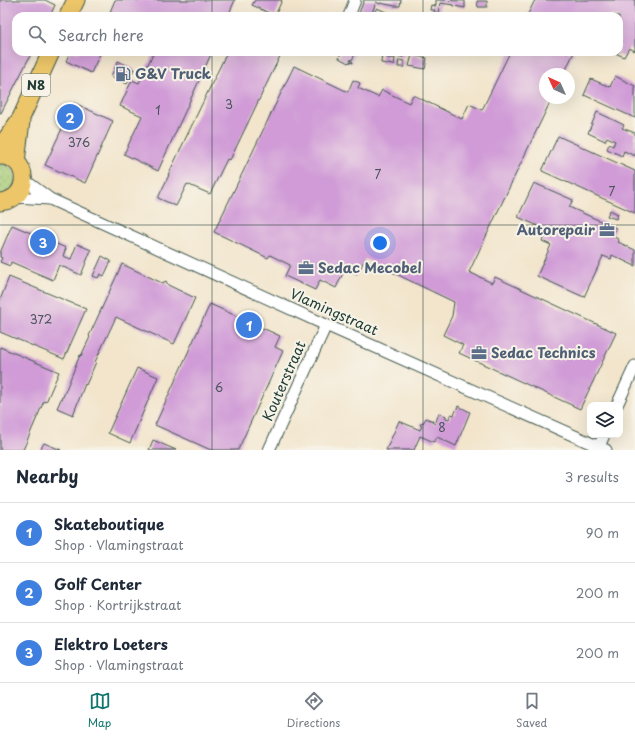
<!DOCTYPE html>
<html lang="en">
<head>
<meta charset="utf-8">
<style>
  body { margin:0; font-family:"Playpen Sans",sans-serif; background:#f2f2f3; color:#1f2937 }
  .controls { position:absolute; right:12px; bottom:12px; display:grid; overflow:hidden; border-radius:8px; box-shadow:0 4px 16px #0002 }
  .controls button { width:36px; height:36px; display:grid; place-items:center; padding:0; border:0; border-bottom:1px solid #e0e1e3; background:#fff; color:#1f2937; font:20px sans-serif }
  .compass { position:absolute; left:539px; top:68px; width:36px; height:36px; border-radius:50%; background:#fff; box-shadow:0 4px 16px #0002; rotate:315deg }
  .you { position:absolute; left:380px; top:243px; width:14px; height:14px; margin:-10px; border:3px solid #fff; border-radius:50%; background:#1a73e8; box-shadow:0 0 0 6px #1a73e833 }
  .badge { display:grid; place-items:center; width:26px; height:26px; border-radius:50%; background:#0f766e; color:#fff; font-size:13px; font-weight:700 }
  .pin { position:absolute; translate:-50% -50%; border:2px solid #fff; box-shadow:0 1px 4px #0006 }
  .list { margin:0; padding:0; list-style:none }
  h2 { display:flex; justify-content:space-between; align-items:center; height:52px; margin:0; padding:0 16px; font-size:17px }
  h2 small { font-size:13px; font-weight:400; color:#747a83 }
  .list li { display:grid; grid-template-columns:26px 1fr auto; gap:12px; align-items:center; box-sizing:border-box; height:60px; padding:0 16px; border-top:1px solid #e0e1e3 }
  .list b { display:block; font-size:15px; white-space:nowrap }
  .list p { margin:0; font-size:13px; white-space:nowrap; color:#747a83 }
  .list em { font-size:13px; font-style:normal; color:#747a83 }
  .icon { flex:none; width:22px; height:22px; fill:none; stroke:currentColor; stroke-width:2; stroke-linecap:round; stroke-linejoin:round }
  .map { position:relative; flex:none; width:635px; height:450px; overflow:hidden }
  .search { position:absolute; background:#fff; box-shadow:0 4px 16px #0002; left:12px; right:12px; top:12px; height:44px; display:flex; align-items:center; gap:10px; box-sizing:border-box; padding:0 14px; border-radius:12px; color:#747a83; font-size:15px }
  .sheet { height:232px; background:#fff }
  nav { display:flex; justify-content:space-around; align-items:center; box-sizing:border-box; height:56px; border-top:1px solid #e0e1e3; background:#fff; font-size:11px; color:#747a83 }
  nav a { display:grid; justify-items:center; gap:2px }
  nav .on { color:#0f766e }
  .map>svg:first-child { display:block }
  .grass { fill:url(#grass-dots); stroke:#648556 }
  .building { fill:#d09bd7 }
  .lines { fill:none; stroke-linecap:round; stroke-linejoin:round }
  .minor-casing { stroke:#3f564b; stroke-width:13 }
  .primary-casing { stroke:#3f564b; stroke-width:19 }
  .minor { stroke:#fff; stroke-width:11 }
  .primary { stroke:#ecc669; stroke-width:17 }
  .grid { fill:none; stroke:#1f3d34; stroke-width:1; stroke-opacity:0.55 }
  .labels { text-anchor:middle; stroke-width:4; stroke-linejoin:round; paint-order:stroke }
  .number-label { font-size:12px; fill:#4b545d }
  .shield { fill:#f7f3e8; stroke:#60746a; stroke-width:1 }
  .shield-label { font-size:13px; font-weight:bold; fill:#1f3d34 }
  .service-label { font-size:14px; font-weight:bold; fill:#4e5e75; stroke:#f7f3e8; text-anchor:start }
  .street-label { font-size:14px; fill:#1f3d34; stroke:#f7f3e8 }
</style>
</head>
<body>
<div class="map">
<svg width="635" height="450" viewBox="0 0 635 450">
  <defs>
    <pattern id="grass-dots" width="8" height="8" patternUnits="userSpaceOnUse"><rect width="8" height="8" fill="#a8cd77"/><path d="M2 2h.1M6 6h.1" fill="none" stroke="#88a862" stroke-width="1.8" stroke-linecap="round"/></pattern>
  </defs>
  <rect width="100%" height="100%" fill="#f7f3e8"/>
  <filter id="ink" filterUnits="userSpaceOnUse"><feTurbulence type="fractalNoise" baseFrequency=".025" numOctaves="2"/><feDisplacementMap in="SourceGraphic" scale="8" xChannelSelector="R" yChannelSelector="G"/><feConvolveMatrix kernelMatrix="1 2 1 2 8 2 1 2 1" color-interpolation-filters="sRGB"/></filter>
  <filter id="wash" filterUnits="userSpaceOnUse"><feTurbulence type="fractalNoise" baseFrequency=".012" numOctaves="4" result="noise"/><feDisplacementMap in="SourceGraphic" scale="16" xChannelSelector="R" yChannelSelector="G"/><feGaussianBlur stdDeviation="0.9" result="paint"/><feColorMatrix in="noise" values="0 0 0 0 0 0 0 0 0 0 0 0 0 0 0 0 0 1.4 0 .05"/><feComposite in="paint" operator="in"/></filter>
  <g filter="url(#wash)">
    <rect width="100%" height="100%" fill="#f2e5cc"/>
    <path class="grass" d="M 0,163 C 14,167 15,170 15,184 L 6,194 L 0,195 Z"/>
    <g id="blocks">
      <path class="building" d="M 0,0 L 45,0 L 55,5 L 50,16 L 16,16 L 16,52 L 32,52 L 1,113 L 0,113 Z
        M 115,0 L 235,0 L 228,16 L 118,16 L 110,12 Z
        M 255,0 L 282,0 L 275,16 L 252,5 Z
        M 364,0 L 401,0 L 400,6 L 395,6 L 380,3 L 380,4 L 376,2 L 371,16 L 358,16 Z
        M 436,0 L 465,1 L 465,8 L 454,6 L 454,5 L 440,3 L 438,13 L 434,12 L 435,10 L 430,10 L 431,5 L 436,6 Z
        M 535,0 L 635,0 L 635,51 L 629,48 L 624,57 L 613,52 L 619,52 L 619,16 L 527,16 Z
        M 477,1 L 487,1 L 487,7 L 478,7 Z
        M 377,8 L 393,15 L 393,16 L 381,16 L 374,13 Z
        M 70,52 L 101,52 L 91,73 L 66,61 Z
        M 154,52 L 212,52 L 158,171 L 124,154 L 142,116 L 120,106 L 132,80 L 139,83 Z
        M 227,52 L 282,52 L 230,160 L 227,159 L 210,194 L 187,184 L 176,206 L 158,198 L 169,175 L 168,175 Z
        M 341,52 L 356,52 L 352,60 L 350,60 L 353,62 L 353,63 L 349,62 L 348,63 L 339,58 Z
        M 382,52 L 388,52 L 387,58 L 395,58 L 394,65 L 381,63 Z
        M 397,52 L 404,53 L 403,57 L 396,56 Z
        M 510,52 L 574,52 L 564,74 L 545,74 L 545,98 L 552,98 L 469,272 L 492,283 L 495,277 L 616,333 L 580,409 L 459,353 L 463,345 L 443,335 L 452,316 L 454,302 L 365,259 L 357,274 L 345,269 L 336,288 L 320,280 L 315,290 L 285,276 L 290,265 L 270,255 L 268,258 L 214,232 L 294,66 L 348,92 L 353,80 L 360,83 L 358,88 L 378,97 L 382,90 L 409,103 L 413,95 L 462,119 L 469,104 L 482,110 Z
        M 412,55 L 427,58 L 425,69 L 409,66 Z
        M 399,60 L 404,61 L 404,67 L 398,67 Z
        M 118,61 L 134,69 L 127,84 L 111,76 Z
        M 615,76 L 635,86 L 635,118 L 584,95 L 591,79 L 610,87 Z
        M 74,103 L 113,121 L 85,183 L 45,165 Z
        M 597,112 L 624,125 L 622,128 L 635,133 L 635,156 L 624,151 L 622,156 L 607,149 L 609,144 L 613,146 L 615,141 L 607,137 L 605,141 L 588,133 Z
        M 558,136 L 635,171 L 635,213 L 542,171 Z
        M 534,183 L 573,200 L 569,207 L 616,228 L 612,236 L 618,239 L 619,241 L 618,242 L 635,250 L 635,266 L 612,255 L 611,259 L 603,256 L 584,297 L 537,276 L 551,245 L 542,241 L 547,230 L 518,217 Z
        M 610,210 L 618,214 L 616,219 L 607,216 Z
        M 12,225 L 66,248 L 63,256 L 71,259 L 77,244 L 91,250 L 81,275 L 59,265 L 53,280 L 11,262 L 10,266 L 0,262 L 2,258 L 0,257 L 0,253 Z
        M 102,256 L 111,261 L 104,276 L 100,274 L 98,278 L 93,276 Z
        M 122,264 L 162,283 L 166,281 L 168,285 L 195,298 L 174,344 L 116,317 L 95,362 L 96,362 L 86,385 L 85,384 L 73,415 L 57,408 L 62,397 L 63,397 L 80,355 L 81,356 L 90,337 L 89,336 Z
        M 9,277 L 86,309 L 64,359 L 0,332 L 0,300 Z
        M 210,304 L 280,336 L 275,347 L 283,351 L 238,450 L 211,450 L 155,425 Z
        M 0,347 L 59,372 L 46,402 L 44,401 L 23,450 L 0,450 Z
        M 137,368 L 158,377 L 130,443 L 108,433 Z
        M 458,406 L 470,412 L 456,446 L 437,437 L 434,442 L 420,436 L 414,450 L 386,450 L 399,421 L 420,430 L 422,426 L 420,425 L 422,422 L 423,423 L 426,418 L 433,421 L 432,422 L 435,424 L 439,413 L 446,416 L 446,418 L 449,419 L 451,414 L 454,415 Z
        M 153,440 L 176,450 L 149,450 Z
        M 44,443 L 61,450 L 40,450 Z"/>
    </g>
  </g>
  <g filter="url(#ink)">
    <use href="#blocks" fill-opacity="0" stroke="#3f564b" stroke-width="1"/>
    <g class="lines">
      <defs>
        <path id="minor" d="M 349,16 L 355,0
          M 23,179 L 50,199 L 326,325 L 606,450
          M 15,197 L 50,199
          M 617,405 L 635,366
          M 599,447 L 604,435
          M 269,450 L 326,325"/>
        <path id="primary" d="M 68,16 L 76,0
          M 0,148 L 21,118 L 51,52
          M 0,156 C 29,155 33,199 0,202
          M 16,162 L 21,121"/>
      </defs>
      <use href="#minor" class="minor-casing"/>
      <use href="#primary" class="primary-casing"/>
      <use href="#minor" class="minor"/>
      <use href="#primary" class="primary"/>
    </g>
  </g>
  <path class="grid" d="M 212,0 L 212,16M 423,0 L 423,16M 212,52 L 212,450M 423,52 L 423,450M 0,225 L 635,225"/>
  <defs>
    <symbol id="fuel-bare" viewBox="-9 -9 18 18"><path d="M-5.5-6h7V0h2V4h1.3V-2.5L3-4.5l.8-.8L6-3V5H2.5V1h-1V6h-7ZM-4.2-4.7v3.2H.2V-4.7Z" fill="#5c6f8a" stroke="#f7f3e8" stroke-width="2.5" paint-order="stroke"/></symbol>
    <symbol id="office-bare" viewBox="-9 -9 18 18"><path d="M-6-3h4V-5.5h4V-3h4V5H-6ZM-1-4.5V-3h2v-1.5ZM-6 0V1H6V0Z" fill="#5c6f8a" stroke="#f7f3e8" stroke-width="2.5" paint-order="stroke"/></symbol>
  </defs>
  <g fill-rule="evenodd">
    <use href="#fuel-bare" x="112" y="63" width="22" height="22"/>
    <use href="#office-bare" x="596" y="219" width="22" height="22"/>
    <use href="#office-bare" x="295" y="257" width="22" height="22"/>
    <use href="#office-bare" x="468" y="342" width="22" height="22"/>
  </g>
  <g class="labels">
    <g class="number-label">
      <text x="229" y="109">3</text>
      <text x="158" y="115">1</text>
      <text x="79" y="147">376</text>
      <text x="378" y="179">7</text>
      <text x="612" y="196">7</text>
      <text x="41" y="324">372</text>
      <text x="219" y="392">6</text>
      <text x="442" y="432">8</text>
    </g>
    <rect class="shield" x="22" y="74" width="28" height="22" rx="3"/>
    <g class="shield-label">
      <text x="36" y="90">N8</text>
    </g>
    <g class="service-label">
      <text x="135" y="79">G&amp;V Truck</text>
      <text x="595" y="235" text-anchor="end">Autorepair</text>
      <text x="318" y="273">Sedac Mecobel</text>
      <text x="491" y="358">Sedac Technics</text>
    </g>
    <g class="street-label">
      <text transform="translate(334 312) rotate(24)" y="5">Vlamingstraat</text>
      <text transform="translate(284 381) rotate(-66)" y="5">Kouterstraat</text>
    </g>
  </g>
</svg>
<div class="controls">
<button><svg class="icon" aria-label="layers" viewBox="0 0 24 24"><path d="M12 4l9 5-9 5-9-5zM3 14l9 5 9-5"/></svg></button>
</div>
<svg class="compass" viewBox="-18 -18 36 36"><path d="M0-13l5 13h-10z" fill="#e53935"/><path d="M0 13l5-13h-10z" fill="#747a83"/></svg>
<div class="you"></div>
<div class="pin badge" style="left:249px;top:325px;background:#3f7fe0">1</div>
<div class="pin badge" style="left:70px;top:117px;background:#3f7fe0">2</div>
<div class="pin badge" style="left:43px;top:242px;background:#3f7fe0">3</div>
<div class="search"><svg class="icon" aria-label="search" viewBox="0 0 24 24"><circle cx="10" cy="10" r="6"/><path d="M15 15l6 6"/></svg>Search here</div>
</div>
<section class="sheet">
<h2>Nearby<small>3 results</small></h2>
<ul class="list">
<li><span class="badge" style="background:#3f7fe0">1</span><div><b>Skateboutique</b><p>Shop · Vlamingstraat</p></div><em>90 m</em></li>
<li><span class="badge" style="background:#3f7fe0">2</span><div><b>Golf Center</b><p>Shop · Kortrijkstraat</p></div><em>200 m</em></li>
<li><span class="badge" style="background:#3f7fe0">3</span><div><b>Elektro Loeters</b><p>Shop · Vlamingstraat</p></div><em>200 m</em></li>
</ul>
</section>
<nav>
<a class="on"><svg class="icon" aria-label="map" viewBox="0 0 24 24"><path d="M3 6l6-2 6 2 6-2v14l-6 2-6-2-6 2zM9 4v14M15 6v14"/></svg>Map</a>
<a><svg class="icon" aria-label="directions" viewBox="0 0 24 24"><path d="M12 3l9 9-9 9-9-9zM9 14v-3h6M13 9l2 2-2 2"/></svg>Directions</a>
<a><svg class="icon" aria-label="saved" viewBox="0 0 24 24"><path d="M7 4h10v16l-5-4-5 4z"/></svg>Saved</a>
</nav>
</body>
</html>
